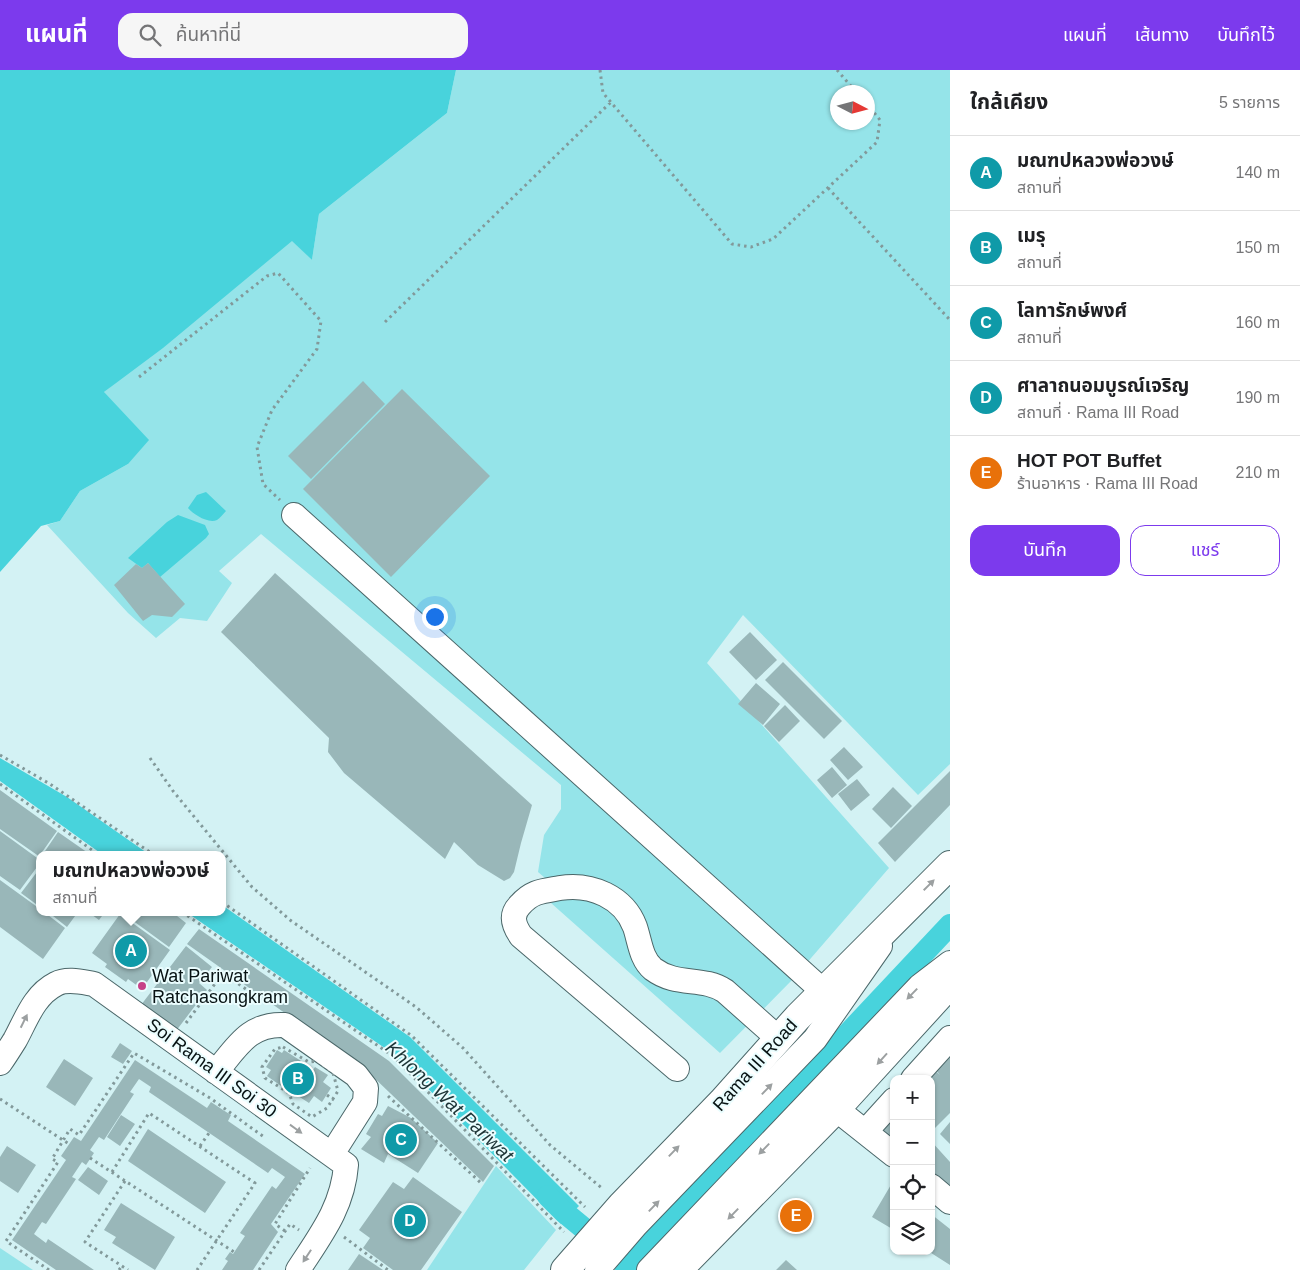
<!DOCTYPE html>
<html lang="th">
<head>
<meta charset="utf-8">
<style>
  body { margin:0; font-family:Helvetica,"Noto Sans Thai",sans-serif; background:#f6f6f6; color:#202124 }
  .controls { position:absolute; right:15px; bottom:15px; display:grid; overflow:hidden; border-radius:10px; box-shadow:0 1px 4px #0004 }
  .controls button { width:45px; height:45px; display:grid; place-items:center; padding:0; border:0; border-bottom:1px solid #e0e0e0; background:#fff; color:#202124; font:25px sans-serif }
  .compass { position:absolute; left:830px; top:15px; width:45px; height:45px; border-radius:50%; background:#fff; box-shadow:0 1px 4px #0004; rotate:96deg }
  .you { position:absolute; left:434px; top:546px; width:18px; height:18px; margin:-12px; border:4px solid #fff; border-radius:50%; background:#1a73e8; box-shadow:0 0 0 8px #1a73e833 }
  .badge { display:grid; place-items:center; width:32px; height:32px; border-radius:50%; background:#7c3aed; color:#fff; font-size:16px; font-weight:700 }
  .pin { position:absolute; translate:-50% -50%; border:2px solid #fff; box-shadow:0 1px 5px #0006 }
  .popup { position:absolute; left:36px; top:781px; width:190px; height:65px; box-sizing:border-box; display:grid; place-content:center; border-radius:10px; background:#fff; filter:drop-shadow(0 1px 4px #0005); font-size:16px; white-space:nowrap; color:#757577 }
  .popup b { font-size:19px; color:#202124 }
  .popup::after { content:''; position:absolute; left:50%; top:100%; margin-left:-10px; border:10px solid transparent; border-top-color:#fff }
  .list { margin:0; padding:0; list-style:none }
  h2 { display:flex; justify-content:space-between; align-items:center; height:65px; margin:0; padding:0 20px; font-size:21px }
  h2 small { font-size:16px; font-weight:400; color:#757577 }
  .list li { display:grid; grid-template-columns:32px 1fr auto; gap:15px; align-items:center; box-sizing:border-box; height:75px; padding:0 20px; border-top:1px solid #e0e0e0 }
  .list b { display:block; font-size:19px; white-space:nowrap }
  .list p { margin:0; font-size:16px; white-space:nowrap; color:#757577 }
  .list em { font-size:16px; font-style:normal; color:#757577 }
  .actions { display:flex; gap:10px; padding:15px 20px }
  .actions a { flex:1; padding:11px 0; border:1px solid #7c3aed; border-radius:15px; text-align:center; font-size:18px; color:#7c3aed }
  .actions .main { background:#7c3aed; color:#fff }
  .icon { flex:none; width:28px; height:28px; fill:none; stroke:currentColor; stroke-width:2; stroke-linecap:round; stroke-linejoin:round }
  .map { position:relative; flex:none; width:950px; height:1200px; overflow:hidden }
  header { display:flex; align-items:center; gap:30px; box-sizing:border-box; height:70px; padding:0 25px; background:#7c3aed; color:#fff }
  header strong { font-size:24px }
  nav { display:flex; gap:28px; margin-inline-start:auto; font-size:18px }
  .search { width:350px; height:45px; background:#f6f6f6; display:flex; align-items:center; gap:12px; box-sizing:border-box; padding:0 18px; border-radius:15px; color:#757577; font-size:19px }
  main { display:flex }
  aside { flex:1; background:#fff }
  .map>svg:first-child { display:block }
  .green { fill:#95e4e9; fill-rule:evenodd }
  .water { fill:#48d3dc }
  .lines { fill:none; stroke-linecap:round; stroke-linejoin:round }
  .canal { stroke:#48d3dc; stroke-width:22 }
  .building { fill:#99b7b9 }
  .minor-casing { stroke:#4b6769; stroke-width:26 }
  .major-casing { stroke:#4b6769; stroke-width:30 }
  .path { stroke:#82999a; stroke-width:3; stroke-dasharray:2.5 4; stroke-linecap:butt }
  .minor { stroke:#fff; stroke-width:24 }
  .major { stroke:#fff; stroke-width:28 }
  .oneway { fill:#9ca0a1 }
  .poi-dot { fill:#c64288; stroke:#eafdfe; stroke-width:2 }
  .labels { text-anchor:middle; stroke-width:4; stroke-linejoin:round; paint-order:stroke }
  .poi-label { font-size:18px; fill:#071213; stroke:#eafdfe; text-anchor:start }
  .street-label { font-size:18px; fill:#071213; stroke:#eafdfe }
  .water-label { font-size:19px; font-style:italic; fill:#1d3436; stroke:#eafdfe }
</style>
</head>
<body>
<header>
<strong>แผนที่</strong>
<div class="search"><svg class="icon" aria-label="search" viewBox="0 0 24 24"><circle cx="10" cy="10" r="6"/><path d="M15 15l6 6"/></svg>ค้นหาที่นี่</div>
<nav><a>แผนที่</a><a>เส้นทาง</a><a>บันทึกไว้</a></nav>
</header>
<main>
<div class="map">
<svg width="950" height="1200" viewBox="0 0 950 1200">
  <rect width="100%" height="100%" fill="#d3f2f4"/>
  <path class="green" d="M 456,0 L 950,0 L 950,694 L 918,725 L 743,545 L 707,593 L 889,798 L 792,910 L 720,983 L 551,833 L 559,820 L 538,802 L 544,765 L 561,739 L 561,715 L 261,464 L 219,501 L 232,513 L 207,551 L 180,548 L 156,568 L 128,543 L 47,455 L 60,451 L 80,421 L 128,394 L 104,322 L 292,170 L 312,190 L 319,144 L 447,43 ZM 838,22 L 868,22 L 868,52 L 838,52 Z
    M 496,1096 L 556,1160 L 524,1200 L 427,1200 Z
    M 0,1178 L 33,1200 L 0,1200 Z"/>
  <path class="water" d="M 0,0 L 456,0 L 447,43 L 319,144 L 312,190 L 292,171 L 163,278 L 104,322 L 149,370 L 128,394 L 80,421 L 60,451 L 41,456 L 0,502 Z
    M 206,422 L 226,441 C 223,444 220,448 217,450 C 208,454 193,444 188,438 L 197,425 Z
    M 178,445 L 205,455 L 209,464 L 206,468 L 160,507 L 148,493 L 142,498 L 128,488 L 167,452 Z
    M 0,688 L 67,727 L 150,785 L 103,785 L 0,711 Z
    M 222,835 L 410,967 L 579,1136 L 561,1154 L 395,985 L 186,842 L 222,842 Z"/>
  <g class="lines">
    <path class="canal" d="M 548,1126 L 564,1142 L 634,1200
      M 626,1200 L 950,855"/>
  </g>
  <path class="building" d="M 363,311 L 385,334 L 311,409 L 288,386 Z
    M 402,319 L 490,406 L 391,507 L 303,419 Z
    M 148,493 L 185,534 L 172,547 L 152,545 L 143,551 L 114,515 L 136,494 L 142,498 Z
    M 275,503 L 532,735 L 521,773 L 514,802 L 510,808 L 504,811 L 478,795 L 454,772 L 445,789 L 344,703 L 328,682 L 329,668 L 221,562 Z
    M 750,562 L 777,590 L 756,610 L 729,582 Z
    M 783,592 L 842,651 L 824,669 L 765,610 Z
    M 756,613 L 780,634 L 763,655 L 738,634 Z
    M 785,635 L 800,651 L 779,672 L 764,656 Z
    M 844,677 L 863,697 L 848,710 L 830,690 Z
    M 832,697 L 847,715 L 832,728 L 817,710 Z
    M 950,701 L 950,735 L 895,792 L 878,773 Z
    M 857,709 L 870,725 L 851,741 L 838,724 Z
    M 893,717 L 912,736 L 891,758 L 872,739 Z
    M 0,720 L 57,761 L 40,785 L 40,787 L 0,759 Z
    M 0,761 L 40,790 L 40,793 L 20,820 L 0,806 Z
    M 58,762 L 91,785 L 43,784 Z
    M 40,798 L 40,837 L 21,823 Z
    M 0,810 L 40,839 L 40,842 L 44,842 L 65,858 L 43,889 L 0,857 Z
    M 48,842 L 78,842 L 67,857 Z
    M 88,842 L 105,842 L 99,850 Z
    M 121,842 L 172,842 L 186,853 L 169,877 Z
    M 120,844 L 170,880 L 142,919 L 128,909 L 126,912 L 105,897 L 107,894 L 92,883 Z
    M 199,859 L 389,991 L 494,1096 L 483,1112 L 367,1001 L 187,874 Z
    M 186,876 L 212,897 L 199,913 L 207,920 L 176,961 L 141,935 Z
    M 120,973 L 132,981 L 123,994 L 111,987 Z
    M 950,977 L 950,1043 L 934,1059 L 931,1056 L 931,1009 L 920,1009 L 931,997 L 940,1005 L 932,996 Z
    M 277,980 L 282,983 L 284,980 L 301,991 L 296,998 L 304,1004 L 309,997 L 313,1000 L 315,997 L 328,1005 L 323,1012 L 331,1018 L 322,1032 L 314,1026 L 309,1033 L 295,1024 L 298,1019 L 288,1012 L 284,1018 L 267,1006 L 271,1000 L 266,997 Z
    M 64,989 L 93,1008 L 75,1036 L 46,1017 Z
    M 135,990 L 207,1038 L 211,1032 L 223,1040 L 231,1045 L 228,1051 L 305,1104 L 271,1154 L 278,1162 L 253,1200 L 222,1200 L 228,1191 L 225,1189 L 230,1182 L 233,1184 L 245,1166 L 240,1163 L 272,1116 L 276,1119 L 285,1107 L 272,1098 L 268,1103 L 149,1022 L 151,1017 L 139,1009 L 130,1022 L 134,1024 L 104,1070 L 99,1067 L 90,1080 L 94,1083 L 86,1095 L 82,1092 L 72,1107 L 76,1109 L 46,1154 L 42,1152 L 34,1164 L 46,1173 L 48,1169 L 94,1200 L 56,1200 L 12,1170 L 66,1090 L 61,1086 L 74,1067 L 81,1071 Z
    M 894,1034 L 894,1078 L 871,1058 Z
    M 388,1036 L 411,1048 L 438,1073 L 418,1103 L 388,1084 L 384,1093 L 361,1079 L 371,1067 L 366,1064 L 378,1044 L 382,1046 Z
    M 121,1045 L 135,1054 L 120,1076 L 107,1067 Z
    M 950,1052 L 950,1074 L 940,1064 Z
    M 148,1059 L 226,1112 L 205,1143 L 128,1091 Z
    M 931,1071 L 950,1092 L 950,1128 L 931,1111 Z
    M 7,1076 L 36,1095 L 18,1123 L 0,1111 L 0,1087 Z
    M 88,1097 L 108,1111 L 99,1125 L 78,1110 Z
    M 413,1107 L 462,1142 L 421,1200 L 393,1200 L 363,1178 L 370,1168 L 359,1160 L 393,1112 L 404,1119 Z
    M 892,1113 L 894,1115 L 894,1160 L 872,1147 Z
    M 121,1133 L 175,1167 L 155,1200 L 112,1173 L 116,1167 L 104,1160 Z
    M 931,1144 L 950,1159 L 950,1195 L 928,1181 L 931,1181 Z
    M 359,1184 L 383,1200 L 348,1200 Z
    M 786,1190 L 797,1200 L 776,1200 Z"/>
  <g class="lines">
    <defs>
      <path id="minor" d="M 294,445 L 824,922
        M 0,993 C 5,986 10,978 15,970 C 26,950 34,925 56,914 C 67,908 82,912 94,914 L 346,1095 C 343,1137 320,1166 298,1200
        M 677,999 L 521,866 C 514,856 510,845 520,835 C 532,821 543,821 560,818 C 591,813 624,827 635,857 C 640,872 641,889 653,899 C 677,917 702,906 725,921 L 779,969
        M 216,1002 C 237,977 249,953 285,955 L 356,1005 L 366,1018 L 365,1032 L 332,1084
        M 913,1009 L 950,968
        M 836,1039 L 894,1085
        M 865,1062 L 894,1030
        M 931,1116 L 950,1132
        M 597,1200 L 636,1155 L 815,969 L 880,876
        M 649,1200 L 920,916 L 950,893"/>
      <path id="major" d="M 565,1200 L 622,1135 L 722,1032 L 798,947 L 950,795
        M 678,1200 L 836,1039 L 950,914"/>
    </defs>
    <use href="#minor" class="minor-casing"/>
    <use href="#major" class="major-casing"/>
    <path class="path" d="M 600,0 L 603,23 L 732,174 L 751,177 L 773,169 L 877,72 L 880,50 L 868,35
      M 837,0 L 856,22
      M 828,118 L 950,250
      M 385,252 L 611,32
      M 139,307 L 267,206 L 278,203 L 321,251 L 317,279 L 272,340 L 257,377 L 263,414 L 280,430
      M 0,685 L 50,714 L 154,785
      M 150,688 L 173,721 L 252,817 L 290,850 L 416,937 L 463,978 L 550,1075 L 603,1119
      M 0,714 L 99,785
      M 222,832 L 412,966 L 585,1137
      M 182,842 L 393,986 L 564,1162
      M 217,899 L 266,933
      M 186,953 L 223,903
      M 283,977 L 309,992 L 318,991 L 333,1003 L 338,1021 L 327,1038 L 312,1047 L 293,1034 L 289,1023 L 265,1008 L 262,997 L 275,979 Z
      M 288,1023 L 293,1015
      M 327,1025 L 334,1030
      M 388,1026 L 482,1114
      M 0,1029 L 69,1074
      M 200,1076 L 209,1063
      M 90,1088 L 234,1182
      M 112,1102 L 149,1043 L 255,1113 L 197,1200
      M 125,1111 L 85,1172 L 128,1200
      M 285,1161 L 275,1154 L 310,1098
      M 344,1167 L 388,1200
      M 49,1200 L 6,1171 L 58,1092 L 52,1089 L 70,1059 L 79,1065 L 134,983 L 210,1028 L 264,1067
      M 119,1200 L 122,1196
      M 259,1200 L 290,1154 L 299,1160"/>
    <use href="#minor" class="minor"/>
    <use href="#major" class="major"/>
  </g>
  <defs><path id="oneway-solid" d="M-6-.8H1V-3.2L6.5 0L1 3.2V.8H-6Z" transform="scale(1.25)"/></defs>
  <g class="oneway">
    <use href="#oneway-solid" transform="translate(929 815) rotate(-45)"/>
    <use href="#oneway-solid" transform="translate(912 924) rotate(134)"/>
    <use href="#oneway-solid" transform="translate(24 951) rotate(-64)"/>
    <use href="#oneway-solid" transform="translate(882 989) rotate(132)"/>
    <use href="#oneway-solid" transform="translate(767 1019) rotate(-46)"/>
    <use href="#oneway-solid" transform="translate(296 1059) rotate(36)"/>
    <use href="#oneway-solid" transform="translate(764 1079) rotate(134)"/>
    <use href="#oneway-solid" transform="translate(674 1081) rotate(-46)"/>
    <use href="#oneway-solid" transform="translate(654 1136) rotate(-46)"/>
    <use href="#oneway-solid" transform="translate(733 1144) rotate(134)"/>
    <use href="#oneway-solid" transform="translate(307 1186) rotate(123)"/>
  </g>
  <circle class="poi-dot" cx="142" cy="916" r="5"/>
  <g class="labels">
    <g class="poi-label">
      <text x="152" y="912">Wat Pariwat<tspan x="152" dy="21">Ratchasongkram</tspan></text>
    </g>
    <g class="street-label">
      <text transform="translate(755 995) rotate(-48)" y="6">Rama III Road</text>
      <text transform="translate(212 998) rotate(36)" y="6">Soi Rama III Soi 30</text>
    </g>
    <g class="water-label">
      <text transform="translate(450 1031) rotate(43)" y="7">Khlong Wat Pariwat</text>
    </g>
  </g>
</svg>
<div class="controls">
<button>+</button>
<button>−</button>
<button><svg class="icon" aria-label="locate" viewBox="0 0 24 24"><circle cx="12" cy="12" r="6"/><path d="M12 2v4M12 18v4M2 12h4M18 12h4"/></svg></button>
<button><svg class="icon" aria-label="layers" viewBox="0 0 24 24"><path d="M12 4l9 5-9 5-9-5zM3 14l9 5 9-5"/></svg></button>
</div>
<svg class="compass" viewBox="-18 -18 36 36"><path d="M0-13l5 13h-10z" fill="#e53935"/><path d="M0 13l5-13h-10z" fill="#757577"/></svg>
<div class="you"></div>
<div class="pin badge" style="left:131px;top:881px;background:#0f9aa8">A</div>
<div class="popup"><b>มณฑปหลวงพ่อวงษ์</b>สถานที่</div>
<div class="pin badge" style="left:298px;top:1009px;background:#0f9aa8">B</div>
<div class="pin badge" style="left:401px;top:1070px;background:#0f9aa8">C</div>
<div class="pin badge" style="left:410px;top:1151px;background:#0f9aa8">D</div>
<div class="pin badge" style="left:796px;top:1146px;background:#e8710a">E</div>
</div>
<aside>
<h2>ใกล้เคียง<small>5 รายการ</small></h2>
<ul class="list">
<li><span class="badge" style="background:#0f9aa8">A</span><div><b>มณฑปหลวงพ่อวงษ์</b><p>สถานที่</p></div><em>140 m</em></li>
<li><span class="badge" style="background:#0f9aa8">B</span><div><b>เมรุ</b><p>สถานที่</p></div><em>150 m</em></li>
<li><span class="badge" style="background:#0f9aa8">C</span><div><b>โลทารักษ์พงศ์</b><p>สถานที่</p></div><em>160 m</em></li>
<li><span class="badge" style="background:#0f9aa8">D</span><div><b>ศาลาถนอมบูรณ์เจริญ</b><p>สถานที่ · Rama III Road</p></div><em>190 m</em></li>
<li><span class="badge" style="background:#e8710a">E</span><div><b>HOT POT Buffet</b><p>ร้านอาหาร · Rama III Road</p></div><em>210 m</em></li>
</ul>
<div class="actions"><a class="main">บันทึก</a><a>แชร์</a></div>
</aside>
</main>
</body>
</html>
